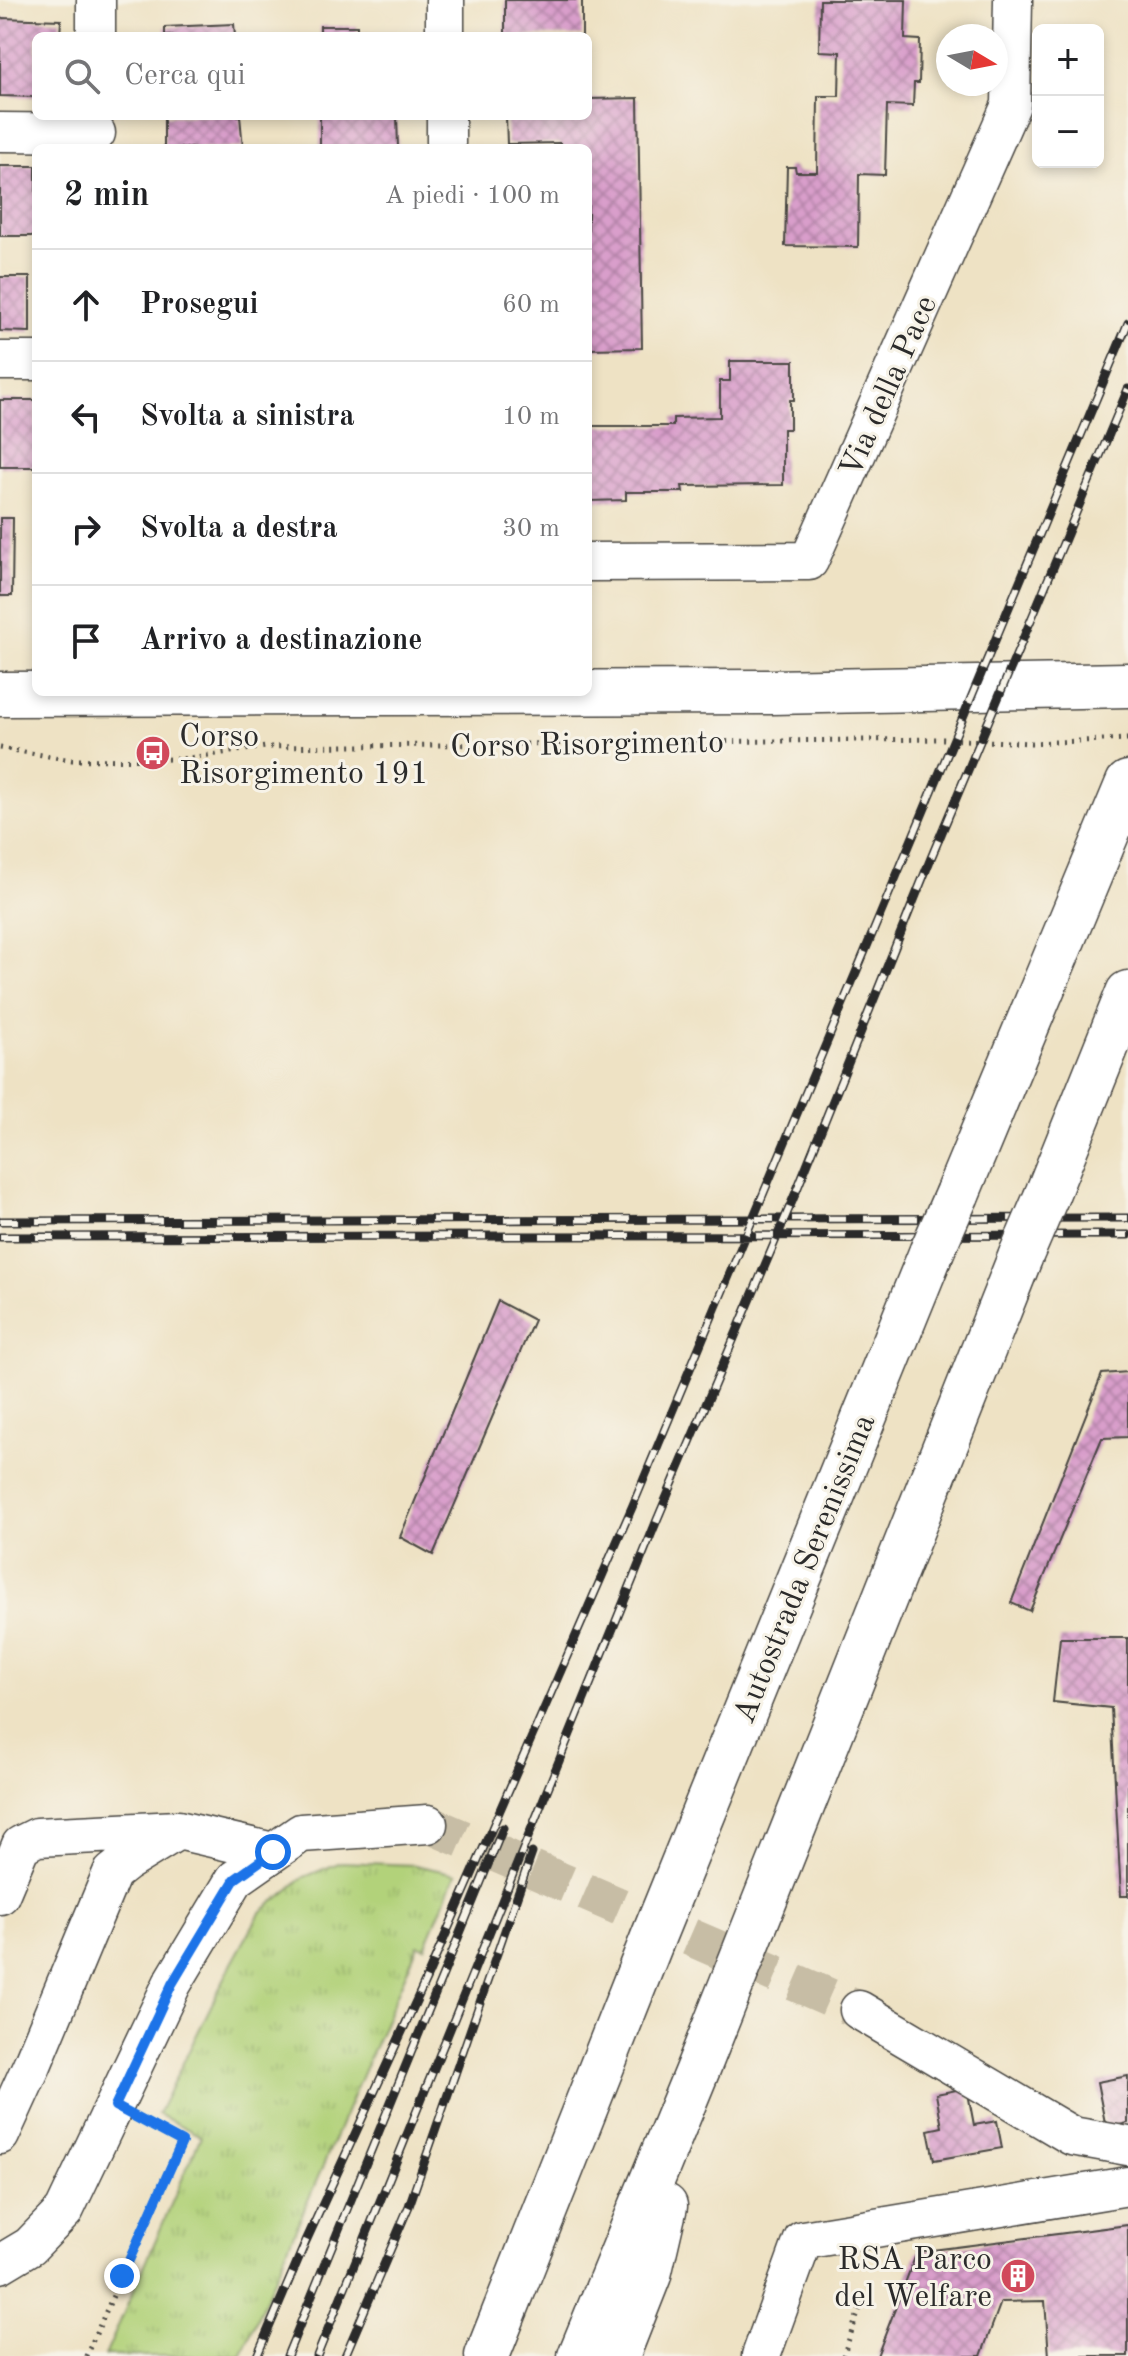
<!DOCTYPE html>
<html lang="it">
<head>
<meta charset="utf-8">
<style>
  body { margin:0; font-family:"Old Standard TT",serif; background:#f6f6f6; color:#202124 }
  .controls { position:absolute; right:24px; top:24px; display:grid; overflow:hidden; border-radius:12px; box-shadow:0 4px 12px #0003 }
  .controls button { width:72px; height:72px; display:grid; place-items:center; padding:0; border:0; border-bottom:2px solid #e0e0e0; background:#fff; color:#202124; font:40px sans-serif }
  .compass { position:absolute; left:936px; top:24px; width:72px; height:72px; border-radius:50%; background:#fff; box-shadow:0 4px 12px #0003; rotate:100deg }
  .stop { position:absolute; width:24px; height:24px; margin:-18px; border:6px solid #1a73e8; border-radius:50%; background:#fff }
  .stop.end { background:#1a73e8; border-color:#fff; box-shadow:0 2px 8px #0008 }
  .list { margin:0; padding:0; list-style:none }
  h2 { display:flex; justify-content:space-between; align-items:center; height:104px; margin:0; padding:0 32px; font-size:34px }
  h2 small { font-size:26px; font-weight:400; color:#757577 }
  .list li { display:grid; grid-template-columns:52px 1fr auto; gap:24px; align-items:center; box-sizing:border-box; height:112px; padding:0 32px; border-top:2px solid #e0e0e0 }
  .list b { display:block; font-size:30px; white-space:nowrap }
  .list em { font-size:26px; font-style:normal; color:#757577 }
  .icon { flex:none; width:44px; height:44px; fill:none; stroke:currentColor; stroke-width:2; stroke-linecap:round; stroke-linejoin:round }
  .map { position:relative; flex:none; width:1128px; height:2356px; overflow:hidden }
  .search { position:absolute; background:#fff; box-shadow:0 4px 12px #0003; left:32px; top:32px; width:560px; height:88px; display:flex; align-items:center; gap:20px; box-sizing:border-box; padding:0 28px; border-radius:12px; color:#757577; font-size:30px }
  .panel { position:absolute; background:#fff; box-shadow:0 4px 12px #0003; left:32px; top:144px; width:560px; height:552px; border-radius:12px }
  .map>svg:first-child { display:block }
  .grass { fill:url(#grass-tufts); stroke:#6e7e52; stroke-width:2 }
  .building { fill:url(#building-cross-hatch) }
  .lines { fill:none; stroke-linecap:round; stroke-linejoin:round }
  .minor-tunnel { stroke:#c7bda5; stroke-width:38; stroke-dasharray:38 19; stroke-linecap:butt }
  .minor-casing { stroke:#484642; stroke-width:41 }
  .major-casing { stroke:#484642; stroke-width:47 }
  .highway-casing { stroke:#484642; stroke-width:47 }
  .path { stroke:#484642; stroke-width:5; stroke-dasharray:2 6; stroke-linecap:butt }
  .minor { stroke:#fff; stroke-width:38 }
  .major { stroke:#fff; stroke-width:44 }
  .highway { stroke:#fff; stroke-width:44 }
  .rail-casing { stroke:#2b2b2b; stroke-width:9 }
  .rail { stroke:#f7f3e8; stroke-width:6; stroke-dasharray:18; stroke-linecap:butt }
  .highway-bridge-casing { stroke:#484642; stroke-width:47; stroke-linecap:butt }
  .highway-bridge { stroke:#fff; stroke-width:44 }
  .route { stroke:#1a73e8; stroke-width:10 }
  .labels { text-anchor:middle; stroke-width:6; stroke-linejoin:round; paint-order:stroke }
  .street-label { font-size:32px; fill:#2b2b2b; stroke:#f7f3e8 }
  .poi-label { font-size:32px; fill:#2b2b2b; stroke:#f7f3e8; text-anchor:start }
</style>
</head>
<body>
<div class="map">
<svg width="1128" height="2356" viewBox="0 0 1128 2356">
  <defs>
    <pattern id="grass-tufts" width="24" height="20" patternUnits="userSpaceOnUse" patternTransform="scale(2)"><rect width="24" height="20" fill="#b2d27a"/><path d="M3 7l-1-3M5 7V3M7 7l1-3M15 17l-1-3M17 17v-4M19 17l1-3" fill="none" stroke="#99b46a"/></pattern>
    <pattern id="building-cross-hatch" width="8" height="8" patternUnits="userSpaceOnUse" patternTransform="scale(2)"><rect width="8" height="8" fill="#d99ecb"/><path d="M0 0l8 8M0 8l8-8" fill="none" stroke="#b081a5"/></pattern>
  </defs>
  <rect width="100%" height="100%" fill="#f7f3e8"/>
  <filter id="ink" filterUnits="userSpaceOnUse"><feTurbulence type="fractalNoise" baseFrequency=".0125" numOctaves="2"/><feDisplacementMap in="SourceGraphic" scale="16" xChannelSelector="R" yChannelSelector="G"/><feConvolveMatrix kernelMatrix="1 2 1 2 8 2 1 2 1" color-interpolation-filters="sRGB"/></filter>
  <filter id="wash" filterUnits="userSpaceOnUse"><feTurbulence type="fractalNoise" baseFrequency=".006" numOctaves="4" result="noise"/><feDisplacementMap in="SourceGraphic" scale="32" xChannelSelector="R" yChannelSelector="G"/><feGaussianBlur stdDeviation="1.8" result="paint"/><feColorMatrix in="noise" values="0 0 0 0 0 0 0 0 0 0 0 0 0 0 0 0 0 1.4 0 .05"/><feComposite in="paint" operator="in"/></filter>
  <g filter="url(#wash)">
    <rect width="100%" height="100%" fill="#eee2c4"/>
    <path class="grass" d="M 341,1862 L 415,1865 L 456,1874 L 425,1947 L 418,1945 L 241,2356 L 105,2356 L 201,2136 L 158,2114 L 230,1967 L 260,1913 L 304,1877 Z"/>
    <g id="blocks">
      <path class="building" d="M 505,0 L 582,0 L 582,36 L 505,36 Z
        M 820,0 L 906,0 L 905,39 L 920,40 L 919,83 L 914,83 L 913,106 L 887,105 L 885,175 L 859,174 L 858,247 L 785,246 L 787,167 L 795,167 L 796,172 L 817,172 L 818,96 L 839,96 L 840,52 L 819,51 Z
        M 0,18 L 61,20 L 60,36 L 36,36 L 36,97 L 0,96 Z
        M 234,24 L 235,36 L 165,36 L 165,27 Z
        M 320,26 L 357,26 L 357,33 L 397,32 L 397,36 L 320,36 Z
        M 638,98 L 642,348 L 588,349 L 588,148 L 560,148 L 560,143 L 507,144 L 506,116 L 588,116 L 588,99 Z
        M 164,116 L 240,116 L 243,148 L 164,148 Z
        M 320,116 L 397,116 L 398,148 L 320,148 Z
        M 0,166 L 36,166 L 36,236 L 0,236 Z
        M 0,277 L 30,277 L 30,332 L 0,331 Z
        M 730,361 L 794,361 L 794,400 L 790,400 L 790,429 L 783,429 L 783,485 L 682,486 L 683,492 L 626,492 L 626,500 L 588,501 L 588,426 L 673,426 L 673,418 L 720,417 L 720,381 L 730,381 Z
        M 0,400 L 36,400 L 36,467 L 0,467 Z
        M 0,518 L 13,518 L 12,596 L 0,596 Z
        M 498,1301 L 534,1320 L 433,1555 L 400,1537 Z
        M 1128,1372 L 1128,1437 L 1102,1438 L 1030,1611 L 1011,1603 L 1102,1374 Z
        M 1060,1638 L 1128,1638 L 1128,1896 L 1121,1896 L 1111,1708 L 1053,1702 Z
        M 1128,2076 L 1128,2123 L 1106,2128 L 1097,2082 Z
        M 967,2088 L 974,2125 L 997,2121 L 1002,2148 L 934,2160 L 928,2130 L 942,2127 L 936,2094 Z
        M 1128,2225 L 1128,2356 L 1049,2356 L 1045,2301 L 1001,2302 L 981,2356 L 877,2356 L 917,2252 Z"/>
    </g>
  </g>
  <g filter="url(#ink)">
    <use href="#blocks" fill-opacity="0" stroke="#484642" stroke-width="2"/>
    <g class="lines">
      <path class="minor-tunnel" d="M 428,1824 L 859,2010"/>
      <defs>
        <path id="minor" d="M 96,0 L 96,36
          M 445,0 L 445,36
          M 446,116 L 446,148
          M 0,132 L 96,133
          M 0,361 L 36,361
          M 588,562 L 809,561 L 1011,105 L 1013,0
          M 178,1830 L 273,1852
          M 0,1895 L 21,1845 L 37,1837 L 178,1830 L 126,1862 L 112,1873 L 32,2065 L 0,2135
          M 859,2010 L 1072,2136 L 1128,2146
          M 0,2264 L 30,2246 L 64,2211 L 172,1984 L 235,1879 L 301,1833 L 428,1824
          M 761,2356 L 803,2240 L 1128,2186"/>
        <path id="major" d="M 0,694 L 771,692 L 1128,685"/>
        <path id="highway" d="M 957,1194 L 1128,783
          M 1046,1197 L 1128,993
          M 487,2356 L 654,1935 L 931,1253
          M 580,2356 L 699,2066 L 1021,1255
          M 617,2356 L 649,2275 L 665,2206"/>
      </defs>
      <use href="#minor" class="minor-casing"/>
      <use href="#major" class="major-casing"/>
      <use href="#highway" class="highway-casing"/>
      <path class="path" d="M 0,748 L 72,760 L 181,759 L 266,747 L 943,739 L 1031,743 L 1128,739
        M 86,2356 L 182,2142 L 144,2122
        M 843,2356 L 867,2288"/>
      <use href="#minor" class="minor"/>
      <use href="#major" class="major"/>
      <use href="#highway" class="highway"/>
      <defs>
        <path id="rail" d="M 0,1221 L 1128,1218
          M 0,1237 L 1128,1235
          M 257,2356 L 306,2241 L 428,1975 L 633,1505 L 1128,323
          M 287,2356 L 503,1828
          M 317,2356 L 657,1520 L 796,1192 L 931,858 L 1128,389
          M 345,2356 L 409,2206 L 532,1853"/>
      </defs>
      <use href="#rail" class="rail-casing"/>
      <use href="#rail" class="rail"/>
      <defs>
        <path id="highway-bridge" d="M 931,1253 L 957,1194
          M 1021,1255 L 1046,1197"/>
      </defs>
      <use href="#highway-bridge" class="highway-bridge-casing"/>
      <use href="#highway-bridge" class="highway-bridge"/>
    </g>
  </g>
  <g class="lines" filter="url(#ink)">
    <path class="route" d="M 122,2276 L 182,2142 L 115,2106 L 172,1984 L 235,1879 L 273,1852"/>
  </g>
  <defs>
    <symbol id="bus-disc" viewBox="-11 -11 22 22"><circle r="9.5" fill="#d1495b" stroke="#f7f3e8"/><path d="M-5-6H5V4H4V6H2V4H-2V6H-4V4H-5ZM-3.5-4V0h7V-4ZM-3.5 1.2v1.5H-2V1.2ZM2 1.2v1.5H3.5V1.2Z" fill="#fff"/></symbol>
    <symbol id="building-disc" viewBox="-11 -11 22 22"><circle r="9.5" fill="#d1495b" stroke="#f7f3e8"/><path d="M-4-6H4V6H1V3H-1V6H-4ZM-2.5-4.3h1.7v1.8h-1.7ZM.8-4.3h1.7v1.8H.8ZM-2.5-1h1.7V.8h-1.7ZM.8-1h1.7V.8H.8Z" fill="#fff"/></symbol>
  </defs>
  <g fill-rule="evenodd">
    <use href="#bus-disc" x="133" y="733" width="40" height="40"/>
    <use href="#building-disc" x="998" y="2256" width="40" height="40"/>
  </g>
  <g class="labels">
    <g class="street-label">
      <text transform="translate(887 386) rotate(-66)" y="11">Via della Pace</text>
      <text transform="translate(587 743) rotate(-1)" y="11">Corso Risorgimento</text>
      <text transform="translate(803 1568) rotate(-68)" y="11">Autostrada Serenissima</text>
    </g>
    <g class="poi-label">
      <text x="179" y="746">Corso<tspan x="179" dy="37">Risorgimento 191</tspan></text>
      <text x="992" y="2269" text-anchor="end">RSA Parco<tspan x="992" dy="37">del Welfare</tspan></text>
    </g>
  </g>
</svg>
<div class="controls">
<button>+</button>
<button>−</button>
</div>
<svg class="compass" viewBox="-18 -18 36 36"><path d="M0-13l5 13h-10z" fill="#e53935"/><path d="M0 13l5-13h-10z" fill="#757577"/></svg>
<div class="stop" style="left:273px;top:1852px"></div>
<div class="stop end" style="left:122px;top:2276px"></div>
<div class="search"><svg class="icon" aria-label="search" viewBox="0 0 24 24"><circle cx="10" cy="10" r="6"/><path d="M15 15l6 6"/></svg>Cerca qui</div>
<section class="panel">
<h2>2 min<small>A piedi · 100 m</small></h2>
<ul class="list">
<li><svg class="icon" aria-label="ahead" viewBox="0 0 24 24"><path d="M12 20V5M6 11l6-6 6 6"/></svg><div><b>Prosegui</b></div><em>60 m</em></li>
<li><svg class="icon" aria-label="left" viewBox="0 0 24 24"><path d="M17 20v-9H6M10 6l-5 5 5 5"/></svg><div><b>Svolta a sinistra</b></div><em>10 m</em></li>
<li><svg class="icon" aria-label="right" viewBox="0 0 24 24"><path d="M7 20v-9h11M14 6l5 5-5 5"/></svg><div><b>Svolta a destra</b></div><em>30 m</em></li>
<li><svg class="icon" aria-label="arrive" viewBox="0 0 24 24"><path d="M6 21V4h12l-3 4 3 4H6"/></svg><div><b>Arrivo a destinazione</b></div></li>
</ul>
</section>
</div>
</body>
</html>
